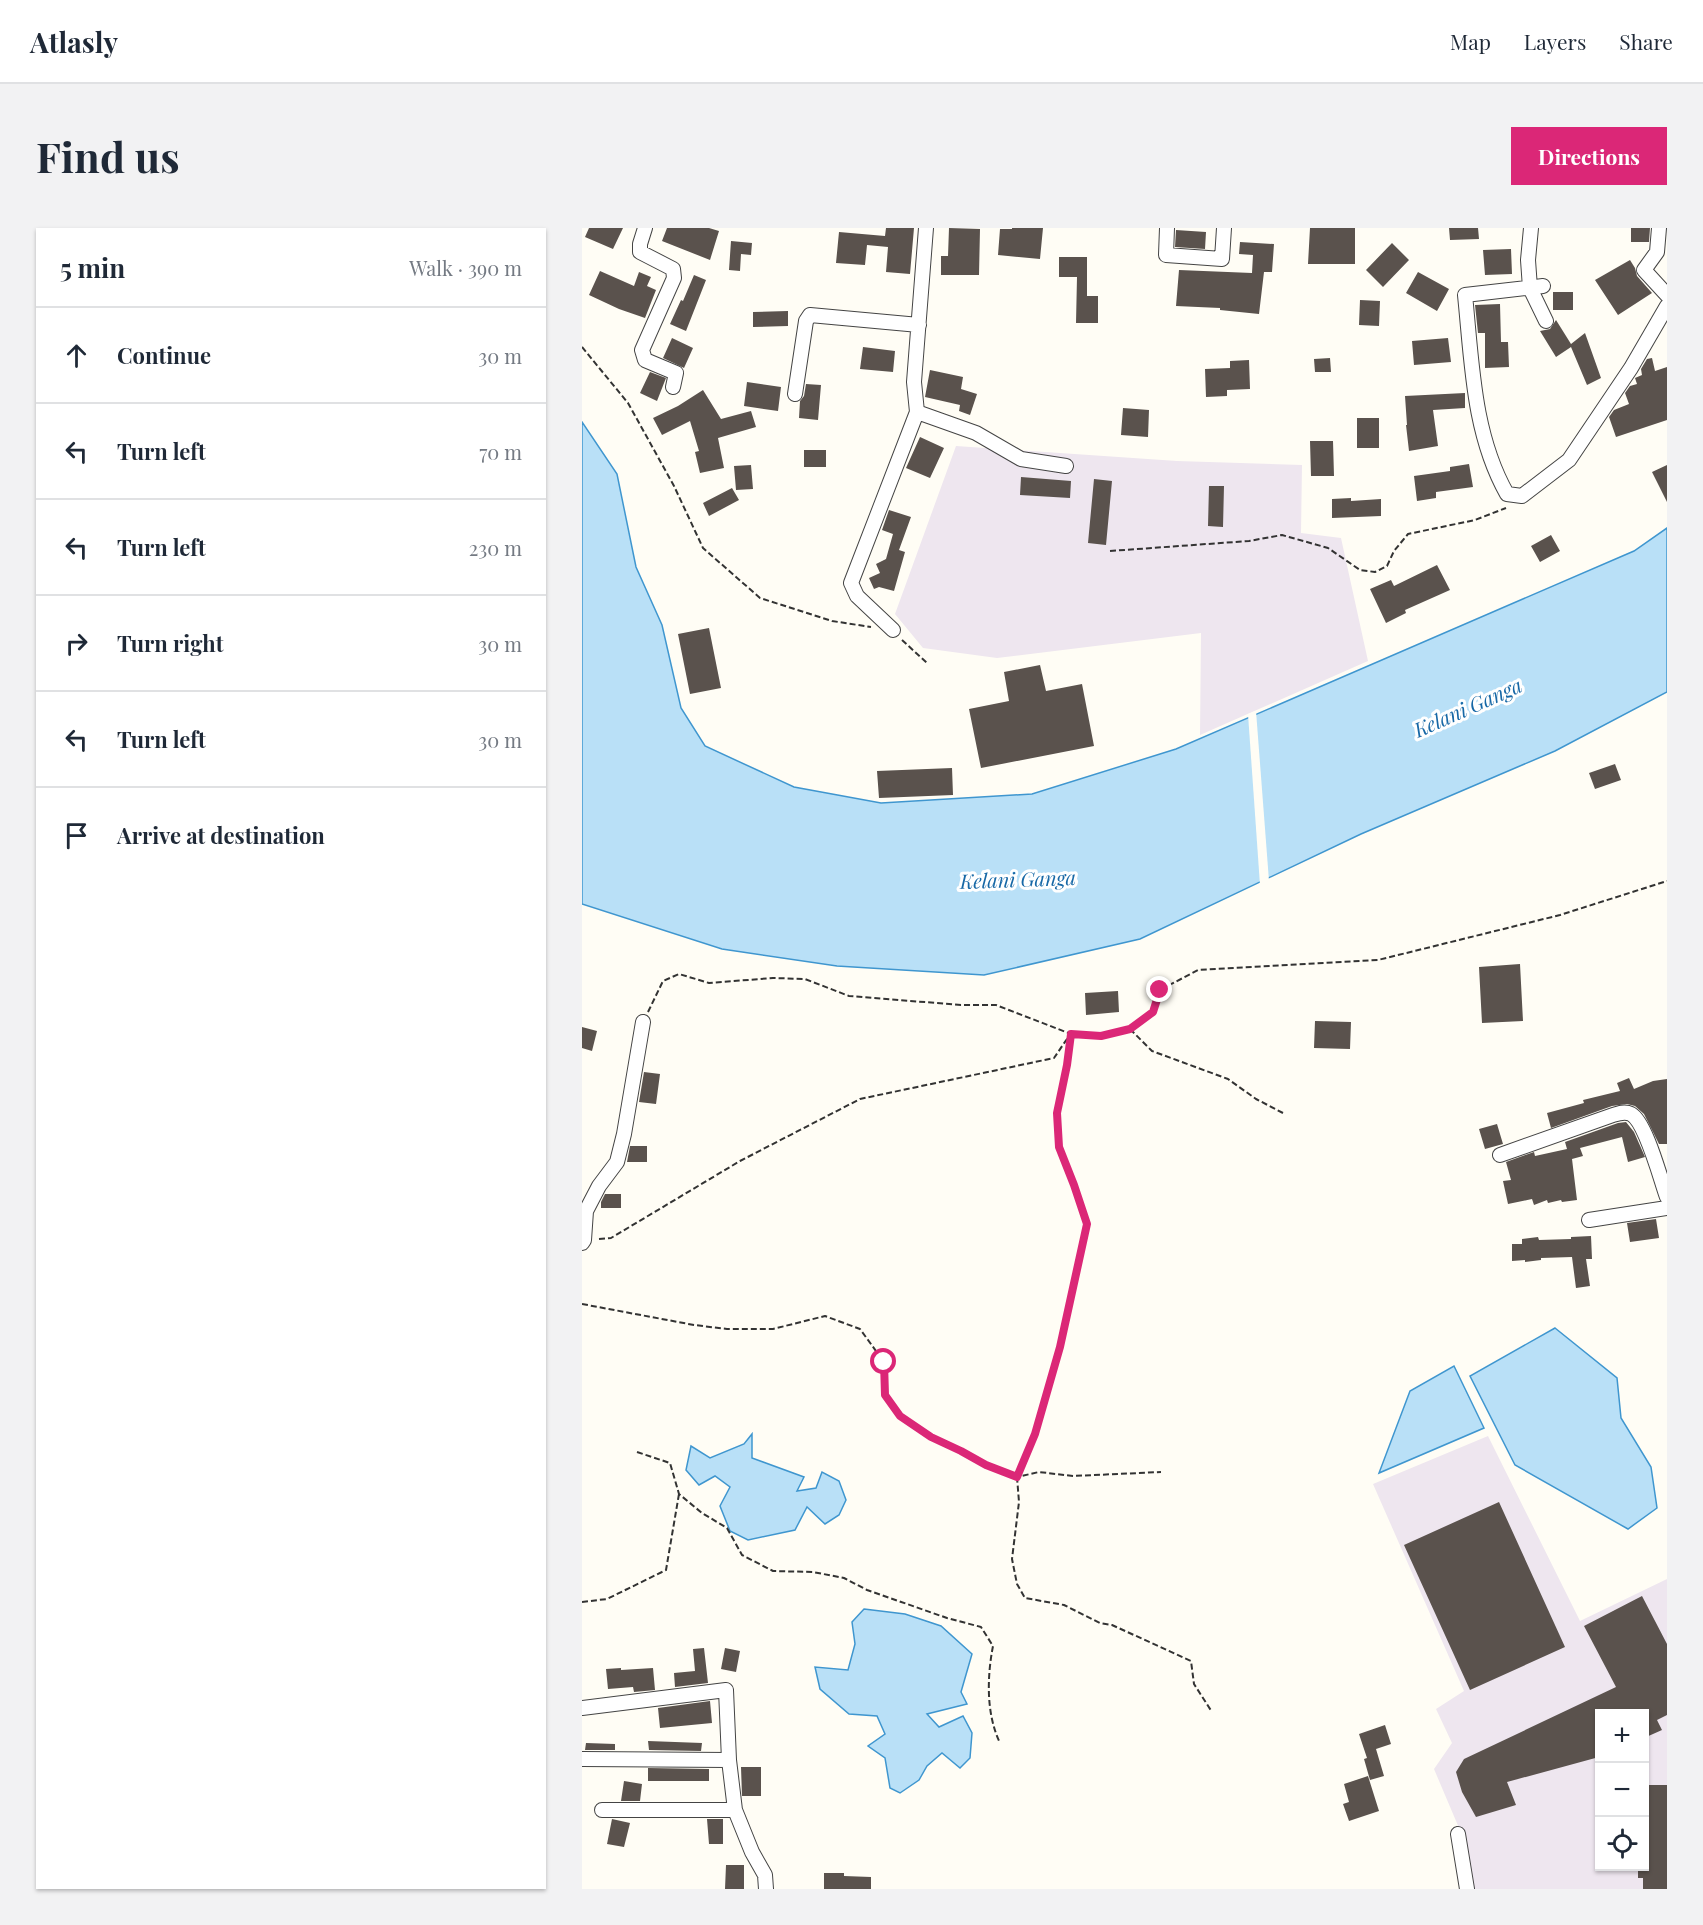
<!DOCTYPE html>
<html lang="en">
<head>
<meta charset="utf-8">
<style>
  body { margin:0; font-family:"Playfair Display",serif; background:#f2f2f3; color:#1f2937 }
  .controls { position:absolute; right:18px; bottom:18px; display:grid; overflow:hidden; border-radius:0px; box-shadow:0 2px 4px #0004 }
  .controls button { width:54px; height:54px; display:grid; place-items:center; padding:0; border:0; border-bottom:2px solid #e0e1e3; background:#fff; color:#1f2937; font:30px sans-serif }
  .stop { position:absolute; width:18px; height:18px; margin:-14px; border:4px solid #db2777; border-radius:50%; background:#fff }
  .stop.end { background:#db2777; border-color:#fff; box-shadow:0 2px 6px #0008 }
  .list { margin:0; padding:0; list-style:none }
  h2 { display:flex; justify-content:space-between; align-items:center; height:78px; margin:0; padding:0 24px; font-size:26px }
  h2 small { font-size:20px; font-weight:400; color:#747a83 }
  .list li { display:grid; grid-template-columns:39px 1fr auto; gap:18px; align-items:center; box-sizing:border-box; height:96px; padding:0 24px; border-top:2px solid #e0e1e3 }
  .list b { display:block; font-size:22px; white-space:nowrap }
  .list em { font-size:20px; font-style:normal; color:#747a83 }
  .icon { flex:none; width:33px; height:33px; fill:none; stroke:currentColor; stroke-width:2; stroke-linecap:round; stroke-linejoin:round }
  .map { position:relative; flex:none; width:1085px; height:1661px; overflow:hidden; border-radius:0px }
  header { display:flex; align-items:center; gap:36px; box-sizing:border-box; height:84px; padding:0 30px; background:#fff; border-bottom:2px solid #e0e1e3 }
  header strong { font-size:28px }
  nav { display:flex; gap:33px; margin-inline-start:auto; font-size:21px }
  .intro { display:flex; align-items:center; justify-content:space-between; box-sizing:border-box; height:144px; padding:0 36px }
  h1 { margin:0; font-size:42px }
  .button { padding:15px 27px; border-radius:0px; background:#db2777; color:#fff; font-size:21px; font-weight:700 }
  main { display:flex; gap:36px; padding:0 36px }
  aside { flex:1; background:#fff; border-radius:0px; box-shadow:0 2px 4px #0004 }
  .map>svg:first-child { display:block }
  .industrial { fill:#eee6ef; fill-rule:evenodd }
  .water { fill:#b9e0f7; stroke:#3f96cf; stroke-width:1.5 }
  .pier { fill:#fffdf5 }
  .building { fill:#5a524d }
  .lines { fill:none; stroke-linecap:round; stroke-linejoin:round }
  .street-casing { stroke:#444; stroke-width:16 }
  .path { stroke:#333; stroke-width:2; stroke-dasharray:6 3; stroke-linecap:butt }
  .street { stroke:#fff; stroke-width:14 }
  .route { stroke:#db2777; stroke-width:8 }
  .labels { text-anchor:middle; stroke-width:6; stroke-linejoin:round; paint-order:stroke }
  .water-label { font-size:20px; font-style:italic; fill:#1768a6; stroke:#fff }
</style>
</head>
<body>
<header>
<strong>Atlasly</strong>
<nav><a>Map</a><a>Layers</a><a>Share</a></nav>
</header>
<div class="intro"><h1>Find us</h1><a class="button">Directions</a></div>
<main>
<aside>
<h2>5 min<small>Walk · 390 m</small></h2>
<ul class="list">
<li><svg class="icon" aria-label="ahead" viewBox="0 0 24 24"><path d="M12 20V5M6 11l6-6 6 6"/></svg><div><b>Continue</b></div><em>30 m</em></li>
<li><svg class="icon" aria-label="left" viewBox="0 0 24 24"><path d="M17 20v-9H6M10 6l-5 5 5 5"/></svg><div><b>Turn left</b></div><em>70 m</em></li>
<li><svg class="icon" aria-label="left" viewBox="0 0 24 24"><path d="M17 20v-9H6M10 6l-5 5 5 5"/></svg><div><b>Turn left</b></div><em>230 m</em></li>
<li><svg class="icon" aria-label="right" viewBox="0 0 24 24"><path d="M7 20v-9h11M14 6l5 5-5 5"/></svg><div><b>Turn right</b></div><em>30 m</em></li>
<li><svg class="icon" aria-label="left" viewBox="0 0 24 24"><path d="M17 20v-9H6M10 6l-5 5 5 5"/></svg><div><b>Turn left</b></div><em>30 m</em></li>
<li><svg class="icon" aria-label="arrive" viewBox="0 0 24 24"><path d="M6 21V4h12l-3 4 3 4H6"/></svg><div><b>Arrive at destination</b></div></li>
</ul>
</aside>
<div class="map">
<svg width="1085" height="1661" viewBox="0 0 1085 1661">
  <rect width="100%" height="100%" fill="#fffdf5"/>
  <path class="industrial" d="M 374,218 L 595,233 L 720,237 L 719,305 L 759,310 L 786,433 L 618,507 L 619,405 L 415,430 L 341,420 L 313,386 Z
    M 906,1208 L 998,1393 L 1085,1351 L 1085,1661 L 887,1661 L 877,1600 L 852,1541 L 870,1515 L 854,1481 L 882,1463 L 791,1256 ZM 1017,1486 L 1062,1486 L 1062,1638 L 1017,1638 Z"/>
  <path class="water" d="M 0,194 L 35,246 L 54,339 L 80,397 L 99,480 L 123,518 L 212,559 L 299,575 L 450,566 L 594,521 L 1052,323 L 1085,300 L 1085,464 L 973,523 L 779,606 L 558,711 L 402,747 L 255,738 L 140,721 L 0,676 Z
    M 973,1100 L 1035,1150 L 1039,1190 L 1069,1239 L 1075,1280 L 1046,1301 L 933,1237 L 888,1148 Z
    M 872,1138 L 902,1200 L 797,1245 L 828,1163 Z
    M 170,1206 L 170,1230 L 222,1249 L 215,1263 L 234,1260 L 240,1244 L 257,1253 L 264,1272 L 257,1287 L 243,1296 L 225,1279 L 213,1302 L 166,1312 L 148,1303 L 138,1278 L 148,1259 L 133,1248 L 117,1257 L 104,1242 L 109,1218 L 128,1230 L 162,1216 Z
    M 282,1381 L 323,1386 L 359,1398 L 390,1426 L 379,1464 L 385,1476 L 345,1486 L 357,1499 L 381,1488 L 390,1505 L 388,1530 L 378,1540 L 360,1525 L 345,1538 L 337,1552 L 318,1565 L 308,1560 L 303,1530 L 286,1518 L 303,1506 L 295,1488 L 267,1486 L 238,1461 L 233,1439 L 266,1442 L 273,1416 L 270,1394 Z"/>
  <path class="pier" d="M 674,483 L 687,653 L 678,657 L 666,486 Z"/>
  <path class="building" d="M 7,0 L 41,0 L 31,21 L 3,9 Z
    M 85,0 L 127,0 L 137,3 L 128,32 L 80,13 Z
    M 304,0 L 332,0 L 328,46 L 304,44 L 306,19 L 285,17 L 283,37 L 254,35 L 257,4 L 303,8 Z
    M 367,0 L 398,1 L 397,47 L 359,47 L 359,28 L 366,28 Z
    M 430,0 L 461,0 L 458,31 L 416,27 L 418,1 L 430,1 Z
    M 728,0 L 773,0 L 773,36 L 726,36 Z
    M 867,0 L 896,0 L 897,11 L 868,12 Z
    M 1049,0 L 1068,0 L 1067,14 L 1049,14 Z
    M 594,2 L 624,4 L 623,21 L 593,19 Z
    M 149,13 L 170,15 L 169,27 L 159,26 L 158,43 L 147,42 Z
    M 658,14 L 692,16 L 690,44 L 682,44 L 677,86 L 638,82 L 638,80 L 594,78 L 597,42 L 670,45 L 671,27 L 657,26 Z
    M 810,15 L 827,32 L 801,59 L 784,42 Z
    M 929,21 L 930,46 L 903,47 L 901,22 Z
    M 477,29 L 505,29 L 505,68 L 516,68 L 516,95 L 494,95 L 495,49 L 477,49 Z
    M 1048,32 L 1053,40 L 1055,48 L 1070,65 L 1036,87 L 1013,52 Z
    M 18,43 L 52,58 L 57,44 L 69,49 L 65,58 L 74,62 L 63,90 L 37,81 L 7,67 Z
    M 836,44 L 867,61 L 855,83 L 824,65 Z
    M 112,47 L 124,52 L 104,103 L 88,96 L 99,72 L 101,73 Z
    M 971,64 L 991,64 L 991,82 L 971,82 Z
    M 778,72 L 798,73 L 797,98 L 777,97 Z
    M 918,76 L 919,114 L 926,114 L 927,139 L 903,140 L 903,105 L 896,105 L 893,77 Z
    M 206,83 L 206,98 L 171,99 L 171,84 Z
    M 974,92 L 989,116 L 1003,105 L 1019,150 L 1005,157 L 989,119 L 974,129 L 958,103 L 968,101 Z
    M 90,110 L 111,120 L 102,140 L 81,130 Z
    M 866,110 L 869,134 L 832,137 L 830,113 Z
    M 281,119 L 313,123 L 311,144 L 278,141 Z
    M 748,130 L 749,144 L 733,144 L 732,131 Z
    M 1070,130 L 1073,143 L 1085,139 L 1085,192 L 1034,209 L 1027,189 L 1032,182 L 1047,176 L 1043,165 L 1048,158 L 1055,156 L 1053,150 L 1060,147 L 1059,141 L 1065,131 Z
    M 667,132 L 668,161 L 645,162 L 645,168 L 624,169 L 623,141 L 648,140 L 648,133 Z
    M 348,142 L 381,149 L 379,161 L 395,166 L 388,187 L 377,183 L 378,177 L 343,169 Z
    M 68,144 L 84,150 L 75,173 L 58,165 Z
    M 165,154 L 199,159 L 196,183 L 162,178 Z
    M 224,156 L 239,157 L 236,192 L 217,190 L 218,173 L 222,168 Z
    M 121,162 L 139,191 L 169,183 L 174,199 L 136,210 L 142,240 L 118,245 L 113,224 L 117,223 L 108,193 L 80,207 L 71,190 L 96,178 Z
    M 883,165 L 883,180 L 851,182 L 856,218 L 827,223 L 824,197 L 825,197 L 823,168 Z
    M 541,180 L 567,182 L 566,209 L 539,207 Z
    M 775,190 L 797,190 L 797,220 L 775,220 Z
    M 338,209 L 362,220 L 348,250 L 324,240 Z
    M 728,213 L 751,213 L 752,248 L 729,248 Z
    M 222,222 L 244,222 L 244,239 L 222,239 Z
    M 887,236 L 891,259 L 854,264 L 854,270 L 835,273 L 832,248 L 868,243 L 868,239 Z
    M 169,237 L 171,261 L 154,262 L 152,238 Z
    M 1085,237 L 1085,274 L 1070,244 Z
    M 439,249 L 489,253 L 488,270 L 438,267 Z
    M 512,251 L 530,253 L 524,317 L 506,315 Z
    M 627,258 L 642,258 L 641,299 L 626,298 Z
    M 150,260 L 157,272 L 127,288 L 121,275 Z
    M 769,270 L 769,273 L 799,271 L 799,288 L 750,290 L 750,271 Z
    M 307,282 L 329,289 L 317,322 L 323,324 L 312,363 L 297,359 L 292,361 L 287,350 L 298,345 L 294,336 L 304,331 L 311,306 L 300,302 Z
    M 969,307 L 978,323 L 958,334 L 949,318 Z
    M 855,337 L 868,362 L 823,382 L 824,385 L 804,395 L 788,361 L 809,352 L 812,358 Z
    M 127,400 L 139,460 L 108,466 L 96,406 Z
    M 458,437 L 464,463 L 500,456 L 512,518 L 399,540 L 387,481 L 427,473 L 422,444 Z
    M 1033,536 L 1039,552 L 1013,561 L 1007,545 Z
    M 370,540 L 371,567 L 297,570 L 295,543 Z
    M 938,736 L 941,793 L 900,795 L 897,739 Z
    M 536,763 L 537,784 L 504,787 L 503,765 Z
    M 733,793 L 769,794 L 768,821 L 732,820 Z
    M 0,799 L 15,803 L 10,823 L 0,820 Z
    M 62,844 L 78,846 L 74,876 L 57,874 Z
    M 1047,850 L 1052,861 L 1071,853 L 1085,851 L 1085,916 L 1077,916 L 1062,886 L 1053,878 L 1045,876 L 1030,878 L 969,900 L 965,885 L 1002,875 L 1001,872 L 1038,863 L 1035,855 Z
    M 1044,894 L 1052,904 L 1063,929 L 1046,934 L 1040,909 L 998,920 L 1001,928 L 990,931 L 995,972 L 980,974 L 979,972 L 966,975 L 965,972 L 952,977 L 950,971 L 926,976 L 921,953 L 929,952 L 924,934 L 952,924 L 953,928 L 985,921 L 983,914 L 1036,895 Z
    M 915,896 L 921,916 L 903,921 L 897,901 Z
    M 48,918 L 65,918 L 65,934 L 45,934 Z
    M 23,966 L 39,966 L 39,980 L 19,980 L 19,974 Z
    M 1074,991 L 1077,1010 L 1048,1014 L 1045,995 Z
    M 1009,1008 L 1010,1031 L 1004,1031 L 1008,1058 L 994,1060 L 990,1029 L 959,1030 L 959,1032 L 943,1034 L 943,1032 L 930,1033 L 930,1016 L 940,1016 L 940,1011 L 956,1009 L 957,1012 L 989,1011 L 989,1009 Z
    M 917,1274 L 983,1419 L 888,1462 L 822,1317 Z
    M 1060,1368 L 1085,1416 L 1085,1487 L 1075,1492 L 1080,1502 L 1062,1510 L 1062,1485 L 1017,1485 L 1017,1529 L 925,1554 L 934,1577 L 894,1589 L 880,1564 L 874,1544 L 882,1531 L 1034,1459 L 1002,1398 Z
    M 122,1420 L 126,1455 L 93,1459 L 92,1445 L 113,1443 L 111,1421 Z
    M 143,1420 L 158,1423 L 154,1444 L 139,1441 Z
    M 39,1440 L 39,1442 L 71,1440 L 73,1462 L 52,1464 L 51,1459 L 26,1461 L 24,1441 Z
    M 128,1473 L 130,1495 L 78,1500 L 76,1480 Z
    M 803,1497 L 809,1516 L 794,1521 L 802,1548 L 788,1552 L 782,1531 L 785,1530 L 777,1506 Z
    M 66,1513 L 120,1515 L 119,1523 L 67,1522 Z
    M 4,1515 L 33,1516 L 33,1522 L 3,1522 Z
    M 159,1539 L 179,1539 L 179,1568 L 160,1568 Z
    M 66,1540 L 127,1541 L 127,1553 L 66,1553 Z
    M 786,1548 L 797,1583 L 767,1593 L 761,1576 L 767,1574 L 762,1556 Z
    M 42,1553 L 60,1556 L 58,1573 L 39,1573 Z
    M 1062,1557 L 1085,1557 L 1085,1661 L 1061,1661 L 1061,1650 L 1056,1650 L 1056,1638 L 1062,1638 Z
    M 30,1591 L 48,1595 L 42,1619 L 25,1616 Z
    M 125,1591 L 141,1591 L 141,1616 L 127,1616 Z
    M 144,1637 L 162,1637 L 162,1661 L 143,1661 Z
    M 242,1645 L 262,1645 L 262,1648 L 289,1649 L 289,1661 L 242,1661 Z"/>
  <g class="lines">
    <defs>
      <path id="street" d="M 63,0 L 58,16 L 58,24 L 91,41 L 92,50 L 60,122 L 63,132 L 94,145 L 91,159
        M 344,0 L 332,154 L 335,184 L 394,205 L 439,231 L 484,238
        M 585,0 L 584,27 L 640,31 L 642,0
        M 949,0 L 946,32 L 948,60 L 964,93
        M 1077,0 L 1075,24 L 1062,42 L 1085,67
        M 961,58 L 883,67 C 890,135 891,206 925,266 L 940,268 L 987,232 L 1049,140 L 1085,78
        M 213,166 L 224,93 L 228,87 L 337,97
        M 311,402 L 275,368 L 269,355 L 335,184
        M 918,927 L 1031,887 C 1037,885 1043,883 1049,886 C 1064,894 1079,953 1085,969
        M 1007,992 L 1085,980
        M 0,1015 L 2,1012 L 4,983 L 17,958 L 35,934 L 42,906 L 61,794
        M 0,1480 L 144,1462 L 147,1532 L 153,1582 L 170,1624 L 183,1647 L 184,1661
        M 0,1531 L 147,1532
        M 20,1582 L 153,1582
        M 876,1606 L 885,1661"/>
    </defs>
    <use href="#street" class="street-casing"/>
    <path class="path" d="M 0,119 L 46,175 L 92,258 L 121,320 L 178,370 L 250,393 L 289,399
      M 528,323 L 667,313 L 700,307 L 746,320 L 778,342 L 793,344 L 805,338 L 812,323 L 826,306 L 893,292 L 924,280
      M 320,412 L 345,435
      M 66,784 L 81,753 L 97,746 L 127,755 L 191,750 L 223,751 L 267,768 L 379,777 L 414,777 L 489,806 L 519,809 L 548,801 L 571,784 L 578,762 L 616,742 L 796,732 L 978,687 L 1085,653
      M 548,801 L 570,823 L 646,851 L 674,871 L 701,885
      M 489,806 L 485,837 L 475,885 L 477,919 L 492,957 L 505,995 L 478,1119 L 453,1206 L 435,1249 L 437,1274 L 430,1331 L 435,1356 L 443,1370 L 482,1377 L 518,1395 L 530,1397 L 609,1433 L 612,1456 L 630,1484
      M 17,1011 L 29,1010 L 158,933 L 278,871 L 472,830 L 487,808
      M 0,1076 L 112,1097 L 145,1101 L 191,1101 L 243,1088 L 278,1101 L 302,1134 L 303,1167 L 318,1188 L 349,1209 L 379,1223 L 404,1237 L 435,1249 L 457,1244 L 491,1248 L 579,1244
      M 55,1224 L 88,1235 L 97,1266 L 120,1285 L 145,1300 L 160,1327 L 191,1343 L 231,1344 L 262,1350 L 285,1362 L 365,1390 L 399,1399 L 411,1418 C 405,1449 404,1486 418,1515
      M 0,1374 L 25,1371 L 84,1342 L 97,1266"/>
    <use href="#street" class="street"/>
  </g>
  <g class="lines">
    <path class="route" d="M 302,1134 L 303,1167 L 318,1188 L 349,1209 L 379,1223 L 404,1237 L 435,1249 L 453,1206 L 478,1119 L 505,996 L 492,957 L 477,919 L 475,885 L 485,837 L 489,806 L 519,808 L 548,801 L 571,784 L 578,762"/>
  </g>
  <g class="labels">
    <g class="water-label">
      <text transform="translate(886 480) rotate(-24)" y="7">Kelani Ganga</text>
      <text transform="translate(436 652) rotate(-2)" y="7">Kelani Ganga</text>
    </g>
  </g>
</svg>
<div class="controls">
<button>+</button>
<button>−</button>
<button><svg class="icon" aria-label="locate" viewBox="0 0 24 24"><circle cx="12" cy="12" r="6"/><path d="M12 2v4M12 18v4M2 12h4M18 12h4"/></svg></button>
</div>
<div class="stop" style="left:302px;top:1134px"></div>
<div class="stop end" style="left:578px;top:762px"></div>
</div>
</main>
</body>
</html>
